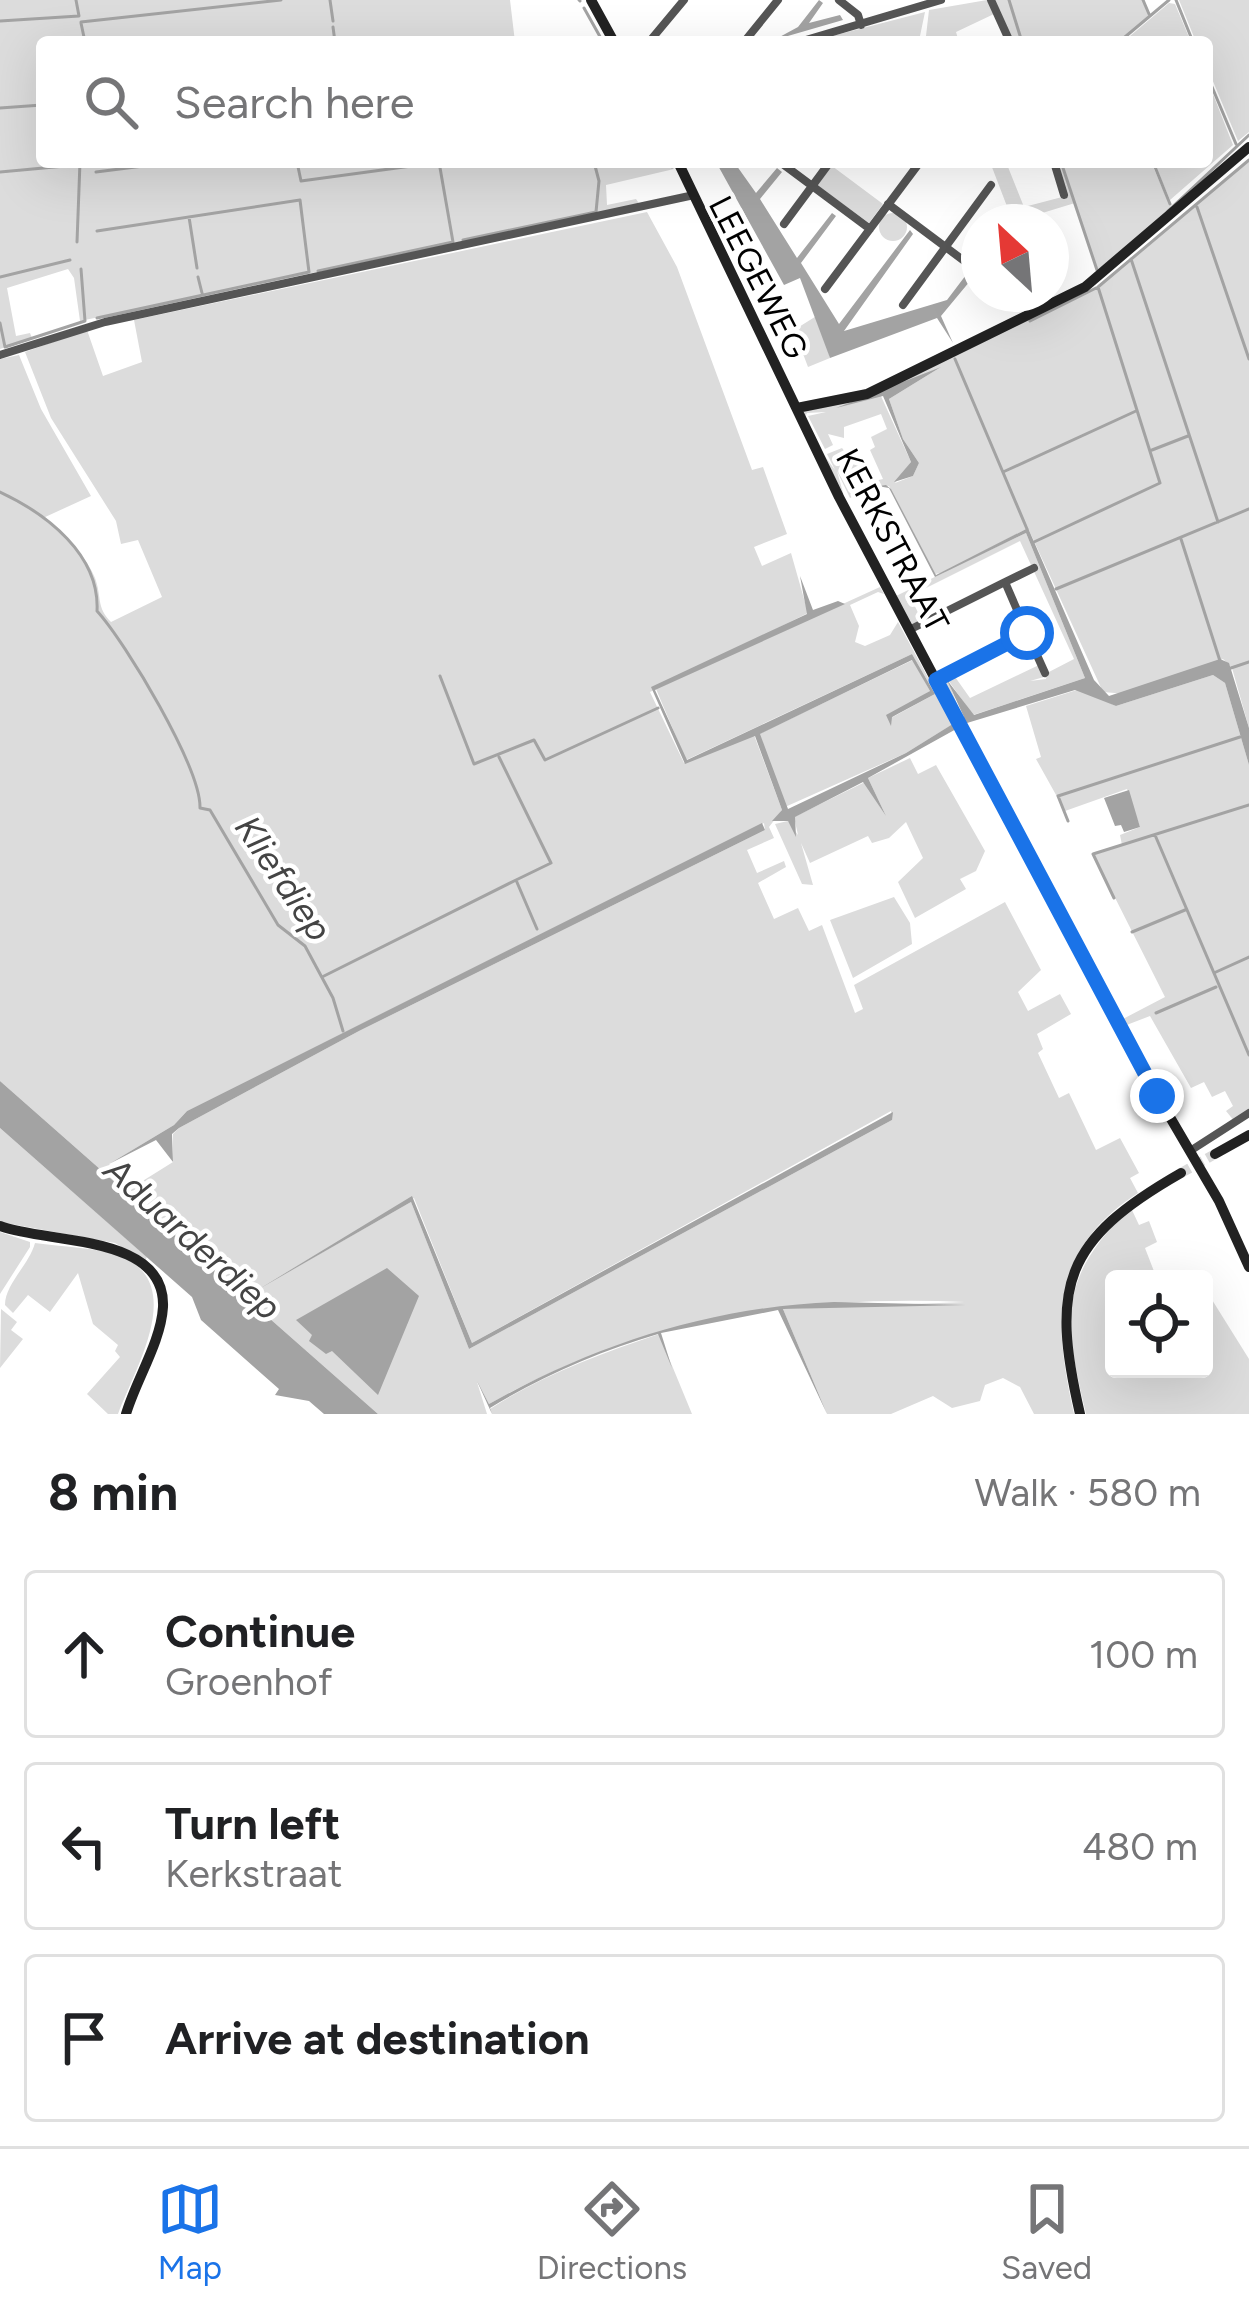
<!DOCTYPE html>
<html lang="en">
<head>
<meta charset="utf-8">
<style>
  body { margin:0; font-family:Figtree,sans-serif; background:#f6f6f6; color:#202124 }
  .controls { position:absolute; right:36px; bottom:36px; display:grid; overflow:hidden; border-radius:12px; box-shadow:0 12px 48px #0002 }
  .controls button { width:108px; height:108px; display:grid; place-items:center; padding:0; border:0; border-bottom:3px solid #e0e0e0; background:#fff; color:#202124; font:60px sans-serif }
  .compass { position:absolute; left:961px; top:204px; width:108px; height:108px; border-radius:50%; background:#fff; box-shadow:0 12px 48px #0002; rotate:334deg }
  .stop { position:absolute; width:36px; height:36px; margin:-27px; border:9px solid #1a73e8; border-radius:50%; background:#fff }
  .stop.end { background:#1a73e8; border-color:#fff; box-shadow:0 3px 12px #0008 }
  .list { margin:0; padding:0; list-style:none }
  h2 { display:flex; justify-content:space-between; align-items:center; height:156px; margin:0; padding:0 48px; font-size:51px }
  h2 small { font-size:39px; font-weight:400; color:#757577 }
  .list li { display:grid; grid-template-columns:78px 1fr auto; gap:36px; align-items:center; box-sizing:border-box; height:168px; margin:0 24px 24px; padding:0 24px; border:3px solid #e0e0e0; border-radius:12px }
  .list b { display:block; font-size:45px; white-space:nowrap }
  .list p { margin:0; font-size:39px; white-space:nowrap; color:#757577 }
  .list em { font-size:39px; font-style:normal; color:#757577 }
  .icon { flex:none; width:66px; height:66px; fill:none; stroke:currentColor; stroke-width:2; stroke-linecap:round; stroke-linejoin:round }
  .map { position:relative; flex:none; width:1249px; height:1414px; overflow:hidden }
  .search { position:absolute; background:#fff; box-shadow:0 12px 48px #0002; left:36px; right:36px; top:36px; height:132px; display:flex; align-items:center; gap:30px; box-sizing:border-box; padding:0 42px; border-radius:12px; color:#757577; font-size:45px }
  .sheet { height:732px; background:#fff }
  nav { display:flex; justify-content:space-around; align-items:center; box-sizing:border-box; height:168px; border-top:3px solid #e0e0e0; background:#fff; font-size:33px; color:#757577 }
  nav a { display:grid; justify-items:center; gap:6px }
  nav .on { color:#1a73e8 }
  .map>svg:first-child { display:block }
  .green { fill:#dcdcdc; fill-rule:evenodd }
  .water { fill:#a3a3a3 }
  .lines { fill:none; stroke-linecap:round; stroke-linejoin:round }
  .stream { stroke:#a3a3a3; stroke-width:3 }
  .secondary-tunnel { stroke:#d9d9d9; stroke-width:10; stroke-dasharray:10 5; stroke-linecap:butt }
  .street { stroke:#555; stroke-width:8 }
  .secondary { stroke:#222; stroke-width:10 }
  .route { stroke:#1a73e8; stroke-width:15 }
  .labels { text-anchor:middle; stroke-width:9; stroke-linejoin:round; paint-order:stroke }
  .street-label { font-size:33px; fill:#000; stroke:#fff }
  .water-label { font-size:36px; font-style:italic; fill:#444; stroke:#fff }
</style>
</head>
<body>
<div class="map">
<svg width="1249" height="1414" viewBox="0 0 1249 1414">
  <rect width="100%" height="100%" fill="#fff"/>
  <path class="green" d="M 0,0 L 510,0 L 515,42 L 42,42 L 42,162 L 670,162 L 674,169 L 606,185 L 607,205 L 636,199 L 640,205 L 80,321 L 74,278 L 68,269 L 7,288 L 16,336 L 30,333 L 32,338 L 0,349 Z
    M 987,0 L 994,14 L 956,32 L 959,42 L 926,36 L 929,10 Z
    M 994,0 L 1144,0 L 1150,15 L 1119,42 L 1013,42 Z
    M 1179,0 L 1249,0 L 1249,132 L 1238,141 L 1207,67 L 1207,42 L 1196,42 Z
    M 1169,3 L 1175,4 L 1191,42 L 1123,42 Z
    M 925,12 L 920,36 L 809,42 Z
    M 1207,79 L 1233,145 L 1170,200 L 1154,162 L 1207,162 Z
    M 1249,160 L 1249,728 L 1232,668 L 1223,659 L 1126,694 L 1103,692 L 1028,528 L 954,567 L 1026,533 L 1085,678 L 973,715 L 948,680 L 962,718 L 942,681 L 953,674 L 970,698 L 1039,665 L 1044,677 L 1030,681 L 1046,679 L 1047,673 L 1074,659 L 1020,541 L 910,596 L 922,621 L 909,625 L 896,596 L 945,572 L 935,574 L 889,486 L 876,485 L 850,498 L 837,471 L 845,500 L 824,455 L 835,470 L 827,454 L 842,448 L 849,457 L 857,453 L 867,475 L 859,479 L 861,484 L 883,479 L 870,450 L 875,447 L 871,437 L 887,429 L 881,414 L 844,427 L 844,438 L 828,434 L 833,445 L 825,449 L 808,416 L 826,412 L 807,413 L 805,417 L 820,451 L 802,412 L 853,401 L 1097,287 ZM 941,367 L 889,399 L 903,439 L 919,463 L 913,476 L 895,483 L 911,462 L 880,394 Z
    M 990,162 L 1006,162 L 1024,207 L 1066,196 L 1056,162 L 1151,162 L 1171,208 L 1098,273 L 1075,203 L 1013,222 Z
    M 832,166 L 883,204 L 869,223 L 817,185 Z
    M 647,212 L 677,267 L 752,470 L 763,467 L 787,534 L 754,547 L 762,566 L 791,553 L 808,613 L 650,692 L 684,763 L 754,735 L 782,810 L 769,827 L 774,838 L 747,850 L 757,873 L 784,861 L 786,867 L 758,883 L 774,919 L 798,908 L 809,931 L 822,925 L 855,1013 L 863,1009 L 854,985 L 1005,902 L 1041,970 L 1018,992 L 1028,1011 L 1060,994 L 1071,1014 L 1037,1034 L 1043,1049 L 1038,1053 L 1059,1098 L 1069,1093 L 1096,1150 L 1120,1138 L 1139,1173 L 1130,1178 L 1138,1193 C 1050,1250 1053,1321 1074,1414 L 1034,1414 L 1020,1387 L 1003,1378 L 985,1385 L 980,1401 L 952,1408 L 933,1396 L 891,1414 L 827,1414 L 783,1309 L 965,1302 C 796,1295 638,1319 489,1404 L 477,1382 L 487,1414 L 378,1414 L 0,1081 L 0,359 L 19,355 L 41,409 L 91,496 L 43,518 C 62,534 86,555 95,578 C 102,597 96,607 111,622 L 162,597 L 138,540 L 121,544 L 116,521 L 51,418 L 25,352 L 87,330 L 103,376 L 142,362 L 134,320 ZM 764,823 L 765,830 L 359,1031 L 179,1128 L 173,1134 L 173,1162 L 133,1187 L 109,1164 L 174,1125 L 187,1111 ZM 891,1111 L 892,1120 L 469,1349 L 411,1202 L 260,1288 L 414,1198 L 472,1343 Z
    M879 227a14 14 0 1 1 28 0a14 14 0 1 1-28 0Z
    M 818,315 L 830,358 L 808,367 L 794,330 Z
    M 880,587 L 884,594 L 878,592 L 850,605 L 859,626 L 855,642 L 865,646 L 890,635 L 898,622 L 953,724 L 906,753 L 785,807 L 759,734 L 913,660 L 930,691 L 891,718 L 935,694 L 912,654 L 686,760 L 656,689 Z
    M 1213,675 L 1225,683 L 1249,765 L 1249,1109 L 1235,1122 L 1226,1111 L 1233,1106 L 1225,1091 L 1212,1097 L 1204,1082 L 1191,1088 L 1150,1016 L 1124,1026 L 1121,1020 L 1165,997 L 1093,854 L 1122,845 L 1120,835 L 1140,827 L 1127,789 L 1065,811 L 1036,759 L 1041,757 L 1026,706 L 1080,689 L 1116,706 Z
    M 910,758 L 918,774 L 936,765 L 985,851 L 976,871 L 960,879 L 966,889 L 915,918 L 898,882 L 923,858 L 906,822 L 889,838 L 872,843 L 868,836 L 810,863 L 801,843 L 813,885 L 802,884 L 775,824 L 788,821 L 798,835 L 794,817 L 865,782 L 886,816 L 868,778 Z
    M 894,897 L 910,923 L 912,944 L 853,978 L 830,920 Z
    M 0,1128 L 147,1257 L 145,1261 L 115,1243 L 0,1222 Z
    M 1131,1208 L 1139,1225 L 1149,1221 L 1157,1242 L 1145,1248 L 1157,1279 L 1114,1279 L 1114,1369 L 1204,1369 L 1204,1287 L 1249,1359 L 1249,1414 L 1086,1414 C 1064,1321 1057,1277 1131,1208 Z
    M 0,1232 L 30,1242 L 30,1247 L 0,1294 Z
    M 35,1243 C 62,1247 95,1247 120,1256 C 188,1283 135,1368 118,1414 L 108,1414 L 87,1394 L 120,1357 L 115,1351 L 118,1345 L 93,1324 L 78,1273 L 50,1312 L 28,1295 L 13,1313 L 5,1305 C 5,1284 29,1265 35,1243 Z
    M 1,1309 L 17,1322 L 11,1330 L 23,1339 L 0,1368 Z
    M 659,1334 L 692,1414 L 492,1414 L 490,1409 C 542,1375 600,1354 659,1334 Z"/>
  <path class="water" d="M 819,0 L 823,3 L 809,23 L 840,15 L 843,20 L 774,40 L 798,27 Z
    M 920,36 L 941,36 L 943,42 L 826,42 Z
    M 716,162 L 734,162 L 756,193 L 777,168 L 782,172 L 760,199 L 797,258 L 832,213 L 836,216 L 801,263 L 839,324 L 910,230 L 913,234 L 844,331 L 947,300 L 969,271 L 975,275 L 941,316 L 953,343 L 937,318 L 830,358 L 800,278 L 784,285 Z
    M 941,367 L 889,399 L 903,439 L 919,463 L 913,476 L 894,482 L 911,462 L 883,396 L 836,408 Z
    M 886,485 L 891,489 L 936,575 L 1028,528 L 1094,680 L 1109,696 L 1220,659 L 1229,663 L 1249,728 L 1249,765 L 1225,683 L 1213,675 L 1116,706 L 1075,690 L 967,723 L 868,778 L 886,816 L 863,782 L 795,817 L 796,837 L 788,821 L 772,821 L 782,810 L 755,736 L 685,764 L 651,687 L 807,614 L 800,576 L 813,610 L 838,601 L 845,604 L 655,690 L 687,760 L 912,654 L 935,694 L 892,717 L 891,726 L 886,715 L 930,691 L 912,660 L 760,734 L 788,809 L 906,753 L 964,717 L 947,680 L 974,715 L 1085,678 L 1026,533 L 935,577 L 889,488 L 877,486 Z
    M 1129,790 L 1140,827 L 1124,832 L 1121,825 L 1115,826 L 1104,798 Z
    M 762,823 L 765,830 L 359,1031 L 179,1128 L 172,1134 L 173,1162 L 156,1140 L 109,1164 L 174,1125 L 187,1111 Z
    M 0,1081 L 378,1414 L 324,1414 L 309,1401 L 275,1395 L 279,1389 L 201,1320 L 192,1297 L 0,1128 Z
    M 893,1112 L 892,1120 L 469,1349 L 411,1202 L 259,1289 L 412,1196 L 472,1343 Z
    M 387,1268 L 419,1296 L 378,1395 L 332,1351 L 326,1354 L 309,1341 L 312,1335 L 296,1320 Z
    M 834,1302 L 966,1305 L 783,1309 L 827,1414 L 778,1310 L 661,1333 L 672,1368 L 658,1334 C 600,1351 542,1376 490,1408 L 492,1414 L 477,1381 L 489,1404 C 596,1344 711,1307 834,1302 Z"/>
  <g class="lines">
    <path class="stream" d="M 330,0 L 333,21
      M 579,0 L 580,1
      M 1009,0 L 1022,42
      M 1143,0 L 1149,14
      M 1176,0 L 1193,42
      M 584,8 L 603,42
      M 0,21 L 79,16 L 76,0
      M 81,22 L 281,0
      M 81,23 L 85,42
      M 333,27 L 335,42
      M 1119,42 L 1169,0
      M 1207,75 L 1236,144
      M 0,108 L 42,105
      M 297,162 L 301,181 L 441,162
      M 669,162 L 672,167
      M 1061,162 L 1097,270
      M 1153,162 L 1170,204
      M 0,172 L 76,165
      M 96,172 L 175,162
      M 1197,207 L 1249,359
      M 1168,211 L 1249,135
      M 189,217 L 197,268
      M 97,231 L 300,200 L 309,272 L 97,318
      M 463,240 L 596,212 L 599,181 L 594,162
      M 77,242 L 80,162
      M 1131,259 L 1218,522
      M 318,271 L 453,242 L 439,162
      M 0,277 L 70,260
      M 198,277 L 202,293
      M 1030,321 L 1098,287 L 1249,160
      M 0,323 L 5,347 L 85,321 L 81,269
      M 955,359 L 1027,529
      M 1152,450 L 1188,436
      M 1003,472 L 1136,411
      M 0,492 C 47,514 100,555 97,611 C 126,643 201,768 200,808 L 210,810 L 278,925 L 305,946 L 333,998 L 343,1031
      M 1181,539 L 1220,661
      M 1034,542 L 1160,483 L 1098,287
      M 1056,589 L 1249,509
      M 1228,669 L 1249,662
      M 440,676 L 474,764 L 534,740 L 545,760 L 658,708
      M 499,757 L 551,863 L 516,880 L 537,929
      M 1068,821 L 1058,796 L 1240,737
      M 1155,835 L 1249,1055
      M 1114,898 L 1093,854 L 1249,805
      M 1132,932 L 1185,910
      M 1216,972 L 1249,957
      M 324,976 L 516,880
      M 1156,1013 L 1216,987"/>
    <path class="secondary-tunnel" d="M 1181,1173 L 1215,1154"/>
    <path class="street" d="M 839,0 L 858,15 L 861,25
      M 991,0 L 1010,42
      M 649,42 L 684,0
      M 744,42 L 778,0
      M 799,42 L 941,0
      M 780,162 L 870,229
      M 1054,162 L 1064,195
      M 888,204 L 979,272
      M 784,224 L 830,162
      M 825,289 L 920,162
      M 1008,294 L 1032,312
      M 903,305 L 991,185
      M 0,355 L 105,322 L 694,195
      M 1005,582 L 1034,568
      M 909,630 L 1005,582 L 1027,633
      M 936,680 L 1027,633 L 1045,673
      M 1190,1151 L 1249,1113"/>
    <path class="secondary" d="M 591,0 L 614,42
      M 678,162 L 839,497 L 1136,1059 L 1219,1201 L 1249,1267
      M 797,408 L 867,394 L 1085,287 L 1249,147
      M 1215,1154 L 1249,1135
      M 0,1226 C 46,1244 166,1233 163,1307 C 161,1342 136,1380 126,1414
      M 1080,1414 C 1050,1285 1064,1240 1181,1173"/>
  </g>
  <g class="lines">
    <path class="route" d="M 1027,633 L 936,680 L 1157,1096"/>
  </g>
  <g class="labels">
    <g class="street-label">
      <text transform="translate(759 277) rotate(63)" y="12">LEEGEWEG</text>
      <text transform="translate(893 540) rotate(62)" y="12">KERKSTRAAT</text>
    </g>
    <g class="water-label">
      <text transform="translate(284 878) rotate(56)" y="13">Kliefdiep</text>
      <text transform="translate(193 1238) rotate(42)" y="13">Aduarderdiep</text>
    </g>
  </g>
</svg>
<div class="controls">
<button><svg class="icon" aria-label="locate" viewBox="0 0 24 24"><circle cx="12" cy="12" r="6"/><path d="M12 2v4M12 18v4M2 12h4M18 12h4"/></svg></button>
</div>
<svg class="compass" viewBox="-18 -18 36 36"><path d="M0-13l5 13h-10z" fill="#e53935"/><path d="M0 13l5-13h-10z" fill="#757577"/></svg>
<div class="stop" style="left:1027px;top:633px"></div>
<div class="stop end" style="left:1157px;top:1096px"></div>
<div class="search"><svg class="icon" aria-label="search" viewBox="0 0 24 24"><circle cx="10" cy="10" r="6"/><path d="M15 15l6 6"/></svg>Search here</div>
</div>
<section class="sheet">
<h2>8 min<small>Walk · 580 m</small></h2>
<ul class="list">
<li><svg class="icon" aria-label="ahead" viewBox="0 0 24 24"><path d="M12 20V5M6 11l6-6 6 6"/></svg><div><b>Continue</b><p>Groenhof</p></div><em>100 m</em></li>
<li><svg class="icon" aria-label="left" viewBox="0 0 24 24"><path d="M17 20v-9H6M10 6l-5 5 5 5"/></svg><div><b>Turn left</b><p>Kerkstraat</p></div><em>480 m</em></li>
<li><svg class="icon" aria-label="arrive" viewBox="0 0 24 24"><path d="M6 21V4h12l-3 4 3 4H6"/></svg><div><b>Arrive at destination</b></div></li>
</ul>
</section>
<nav>
<a class="on"><svg class="icon" aria-label="map" viewBox="0 0 24 24"><path d="M3 6l6-2 6 2 6-2v14l-6 2-6-2-6 2zM9 4v14M15 6v14"/></svg>Map</a>
<a><svg class="icon" aria-label="directions" viewBox="0 0 24 24"><path d="M12 3l9 9-9 9-9-9zM9 14v-3h6M13 9l2 2-2 2"/></svg>Directions</a>
<a><svg class="icon" aria-label="saved" viewBox="0 0 24 24"><path d="M7 4h10v16l-5-4-5 4z"/></svg>Saved</a>
</nav>
</body>
</html>
